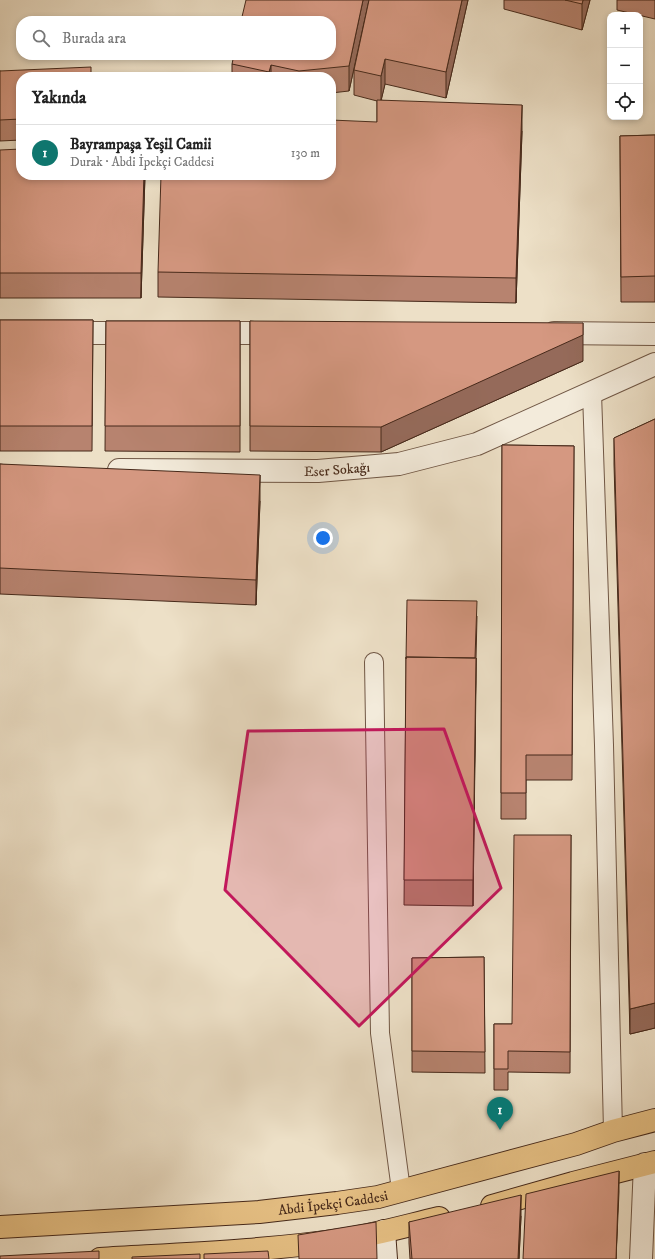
<!DOCTYPE html>
<html lang="tr">
<head>
<meta charset="utf-8">
<style>
  body { margin:0; font-family:"IM FELL DW Pica",serif; background:#f2f2f2; color:#222 }
  .controls { position:absolute; right:12px; top:12px; display:grid; overflow:hidden; border-radius:8px; box-shadow:0 2px 6px #0003 }
  .controls button { width:36px; height:36px; display:grid; place-items:center; padding:0; border:0; border-bottom:1px solid #e0e0e0; background:#fff; color:#222; font:20px sans-serif }
  .you { position:absolute; left:323px; top:538px; width:14px; height:14px; margin:-10px; border:3px solid #fff; border-radius:50%; background:#1a73e8; box-shadow:0 0 0 6px #1a73e833 }
  .badge { display:grid; place-items:center; width:26px; height:26px; border-radius:50%; background:#0f766e; color:#fff; font-size:13px; font-weight:700 }
  .pin { position:absolute; translate:-50% -33px; filter:drop-shadow(0 1px 2px #0008) }
  .pin::after { content:''; position:absolute; top:21px; width:14px; height:12px; background:inherit; clip-path:polygon(0 0,100% 0,50% 100%) }
  .list { margin:0; padding:0; list-style:none }
  h2 { display:flex; justify-content:space-between; align-items:center; height:52px; margin:0; padding:0 16px; font-size:17px }
  h2 small { font-size:13px; font-weight:400; color:#767676 }
  .list li { display:grid; grid-template-columns:26px 1fr auto; gap:12px; align-items:center; box-sizing:border-box; height:56px; padding:0 16px; border-top:1px solid #e0e0e0 }
  .list b { display:block; font-size:15px; white-space:nowrap }
  .list p { margin:0; font-size:13px; white-space:nowrap; color:#767676 }
  .list em { font-size:13px; font-style:normal; color:#767676 }
  .icon { flex:none; width:22px; height:22px; fill:none; stroke:currentColor; stroke-width:2; stroke-linecap:round; stroke-linejoin:round }
  .map { position:relative; flex:none; width:655px; height:1259px; overflow:hidden }
  .search { position:absolute; background:#fff; box-shadow:0 2px 6px #0003; left:16px; top:16px; width:320px; height:44px; display:flex; align-items:center; gap:10px; box-sizing:border-box; padding:0 14px; border-radius:16px; color:#767676; font-size:15px }
  .panel { position:absolute; background:#fff; box-shadow:0 2px 6px #0003; left:16px; top:72px; width:320px; height:108px; border-radius:16px }
  .map>svg:first-child { display:block }
  .lines { fill:none; stroke-linecap:round; stroke-linejoin:round }
  .lane-casing { stroke:#705745; stroke-width:20 }
  .street-casing { stroke:#705745; stroke-width:24 }
  .secondary-casing { stroke:#46291a; stroke-width:24 }
  .primary-casing { stroke:#46291a; stroke-width:24 }
  .lane { stroke:#f3ebdb; stroke-width:18 }
  .street { stroke:#f3ebdb; stroke-width:22 }
  .secondary { stroke:#f3ebdb; stroke-width:22 }
  .primary { stroke:#e6c084; stroke-width:22 }
  .wall { fill:#b7836f; stroke:#46291a }
  .shaded-wall { fill:#956a5a; stroke:#46291a }
  .building { fill:#d59881; stroke:#46291a }
  .marked { fill:#c2185b; fill-opacity:0.2; stroke:#c2185b; stroke-width:3; stroke-linejoin:round }
  .labels { text-anchor:middle; stroke-width:3.5; stroke-linejoin:round; paint-order:stroke }
  .street-label { font-size:14px; fill:#46291a; stroke:#f3ebdb }
</style>
</head>
<body>
<div class="map">
<svg width="655" height="1259" viewBox="0 0 655 1259">
  <rect width="100%" height="100%" fill="#ede0c7"/>
  <filter id="stains"><feTurbulence type="fractalNoise" baseFrequency=".005" numOctaves="4"/><feColorMatrix values="0 0 0 0 .2 0 0 0 0 .09 0 0 0 0 .02 0 0 0 .5 -.17"/></filter>
  <radialGradient id="worn" r=".72"><stop offset=".6" stop-color="#630" stop-opacity="0"/><stop offset="1" stop-color="#630" stop-opacity=".3"/></radialGradient>
  <g class="lines">
    <defs>
      <path id="lane" d="M 592,393 L 604,745 L 613,1131
        M 374,662 L 380,1033 L 401,1190"/>
      <g id="street">
        <path d="M 64,333 L 136,333"/>
        <path d="M 210,333 L 280,333"/>
        <path d="M 554,333 L 655,334"/>
        <path id="s1" d="M 119,470 L 318,471 L 399,464 L 477,444 L 655,364"/>
        <path d="M 641,1259 L 645,1164"/>
      </g>
      <path id="secondary" d="M 384,1231 L 386,1259"/>
      <g id="primary">
        <path d="M 492,1206 L 573,1183 L 655,1162"/>
        <path id="s2" d="M 0,1227 L 259,1212 L 337,1203 L 378,1197 L 576,1144 L 613,1131 L 655,1120"/>
        <path d="M 100,1259 C 182,1254 266,1251 347,1239 C 378,1234 409,1225 439,1218"/>
      </g>
    </defs>
    <use href="#lane" class="lane-casing"/>
    <use href="#street" class="street-casing"/>
    <use href="#secondary" class="secondary-casing"/>
    <use href="#primary" class="primary-casing"/>
    <use href="#lane" class="lane"/>
    <use href="#street" class="street"/>
    <use href="#secondary" class="secondary"/>
    <use href="#primary" class="primary"/>
  </g>
  <path class="wall" d="M 369,0 L 349,91 L 331,93 L 331,77 L 232,77 L 232,64 Z
    M 369,0 L 468,0 L 446,98 L 385,84 L 381,100 L 522,131 L 516,303 L 158,297 L 158,272 L 377,122 L 377,101 L 354,95 L 354,70 Z
    M 504,0 L 590,0 L 582,30 L 504,9 Z
    M 617,0 L 655,0 L 655,19 L 617,10 Z
    M 0,71 L 21,77 L 21,140 L 0,141 Z
    M 655,135 L 655,302 L 621,302 L 620,136 Z
    M 0,150 L 21,175 L 145,175 L 141,298 L 0,298 Z
    M 0,320 L 93,320 L 92,451 L 0,451 Z
    M 106,321 L 240,321 L 240,452 L 105,451 Z
    M 250,321 L 583,361 L 381,452 L 250,451 Z
    M 655,419 L 655,1028 L 630,1034 L 614,464 L 614,438 Z
    M 502,445 L 574,446 L 572,780 L 526,780 L 526,819 L 501,819 Z
    M 0,464 L 260,501 L 256,605 L 0,594 Z
    M 477,616 L 476,658 L 473,906 L 404,905 L 406,675 L 406,659 Z
    M 571,835 L 570,1073 L 508,1072 L 508,1090 L 494,1090 L 494,1024 L 512,1024 Z
    M 484,957 L 485,1073 L 412,1072 L 412,958 Z
    M 521,1216 L 519,1259 L 410,1259 L 409,1243 L 409,1222 Z"/>
  <path class="shaded-wall" d="M 363,0 L 369,0 L 349,91 L 349,66 Z
    M 462,0 L 468,0 L 446,98 L 446,72 Z
    M 583,0 L 590,0 L 582,30 L 582,4 Z
    M 385,59 L 385,84 L 381,101 L 381,76 Z
    M 271,65 L 271,77 L 269,77 L 269,72 Z
    M 522,105 L 522,131 L 516,303 L 516,278 Z
    M 144,175 L 145,175 L 141,298 L 141,273 Z
    M 583,323 L 583,361 L 381,452 L 381,427 Z
    M 260,475 L 260,501 L 256,605 L 256,580 Z
    M 476,658 L 476,683 L 473,906 L 473,880 Z
    M 655,1003 L 655,1028 L 630,1034 L 630,1009 Z
    M 619,1171 L 619,1192 L 616,1259 Z
    M 521,1195 L 521,1216 L 519,1259 L 518,1259 Z"/>
  <path class="building" d="M 246,0 L 363,0 L 349,66 L 299,71 L 271,65 L 269,72 L 232,64 L 234,55 L 331,55 L 331,21 L 241,21 Z
    M 369,0 L 462,0 L 446,72 L 385,59 L 381,76 L 354,70 Z
    M 565,0 L 583,0 L 582,4 Z
    M 91,67 L 91,77 L 21,77 L 21,119 L 0,120 L 0,71 Z
    M 377,100 L 522,105 L 516,278 L 158,272 L 161,175 L 331,175 L 331,120 L 377,122 Z
    M 655,135 L 655,276 L 621,277 L 620,136 Z
    M 21,149 L 21,175 L 144,175 L 141,273 L 0,273 L 0,150 Z
    M 0,320 L 93,320 L 92,426 L 0,426 Z
    M 106,321 L 240,321 L 240,426 L 105,426 Z
    M 250,321 L 583,323 L 583,335 L 381,427 L 250,426 Z
    M 655,419 L 655,1003 L 630,1009 L 614,438 Z
    M 502,445 L 574,446 L 572,755 L 526,755 L 526,793 L 501,793 Z
    M 0,464 L 260,475 L 256,580 L 0,568 Z
    M 407,600 L 477,601 L 475,658 L 406,657 L 406,659 Z
    M 406,657 L 476,658 L 473,880 L 404,880 Z
    M 514,835 L 571,835 L 570,1052 L 508,1051 L 508,1069 L 494,1069 L 494,1024 L 512,1024 Z
    M 484,957 L 485,1052 L 412,1051 L 412,958 Z
    M 619,1171 L 616,1259 L 523,1259 L 526,1194 Z
    M 521,1195 L 518,1259 L 412,1259 L 409,1222 Z
    M 376,1222 L 377,1259 L 299,1259 L 298,1235 Z
    M 99,1251 L 99,1259 L 0,1259 L 0,1256 Z
    M 268,1251 L 269,1259 L 204,1259 L 204,1254 Z
    M 200,1254 L 200,1259 L 132,1259 L 132,1257 Z"/>
  <path class="marked" d="M 444,729 L 501,888 L 359,1026 L 225,890 L 248,731 Z"/>
  <g class="labels">
    <g class="street-label">
      <text dy="5" stroke="none"><textPath href="#s1" startOffset="218">Eser Sokağı</textPath></text>
      <text dy="5" stroke="none"><textPath href="#s2" startOffset="334">Abdi İpekçi Caddesi</textPath></text>
    </g>
  </g>
  <rect width="100%" height="100%" filter="url(#stains)"/>
  <rect width="100%" height="100%" fill="url(#worn)"/>
</svg>
<div class="controls">
<button>+</button>
<button>−</button>
<button><svg class="icon" aria-label="locate" viewBox="0 0 24 24"><circle cx="12" cy="12" r="6"/><path d="M12 2v4M12 18v4M2 12h4M18 12h4"/></svg></button>
</div>
<div class="you"></div>
<div class="pin badge" style="left:500px;top:1130px">1</div>
<div class="search"><svg class="icon" aria-label="search" viewBox="0 0 24 24"><circle cx="10" cy="10" r="6"/><path d="M15 15l6 6"/></svg>Burada ara</div>
<section class="panel">
<h2>Yakında<small></small></h2>
<ul class="list">
<li><span class="badge">1</span><div><b>Bayrampaşa Yeşil Camii</b><p>Durak · Abdi İpekçi Caddesi</p></div><em>130 m</em></li>
</ul>
</section>
</div>
</body>
</html>
